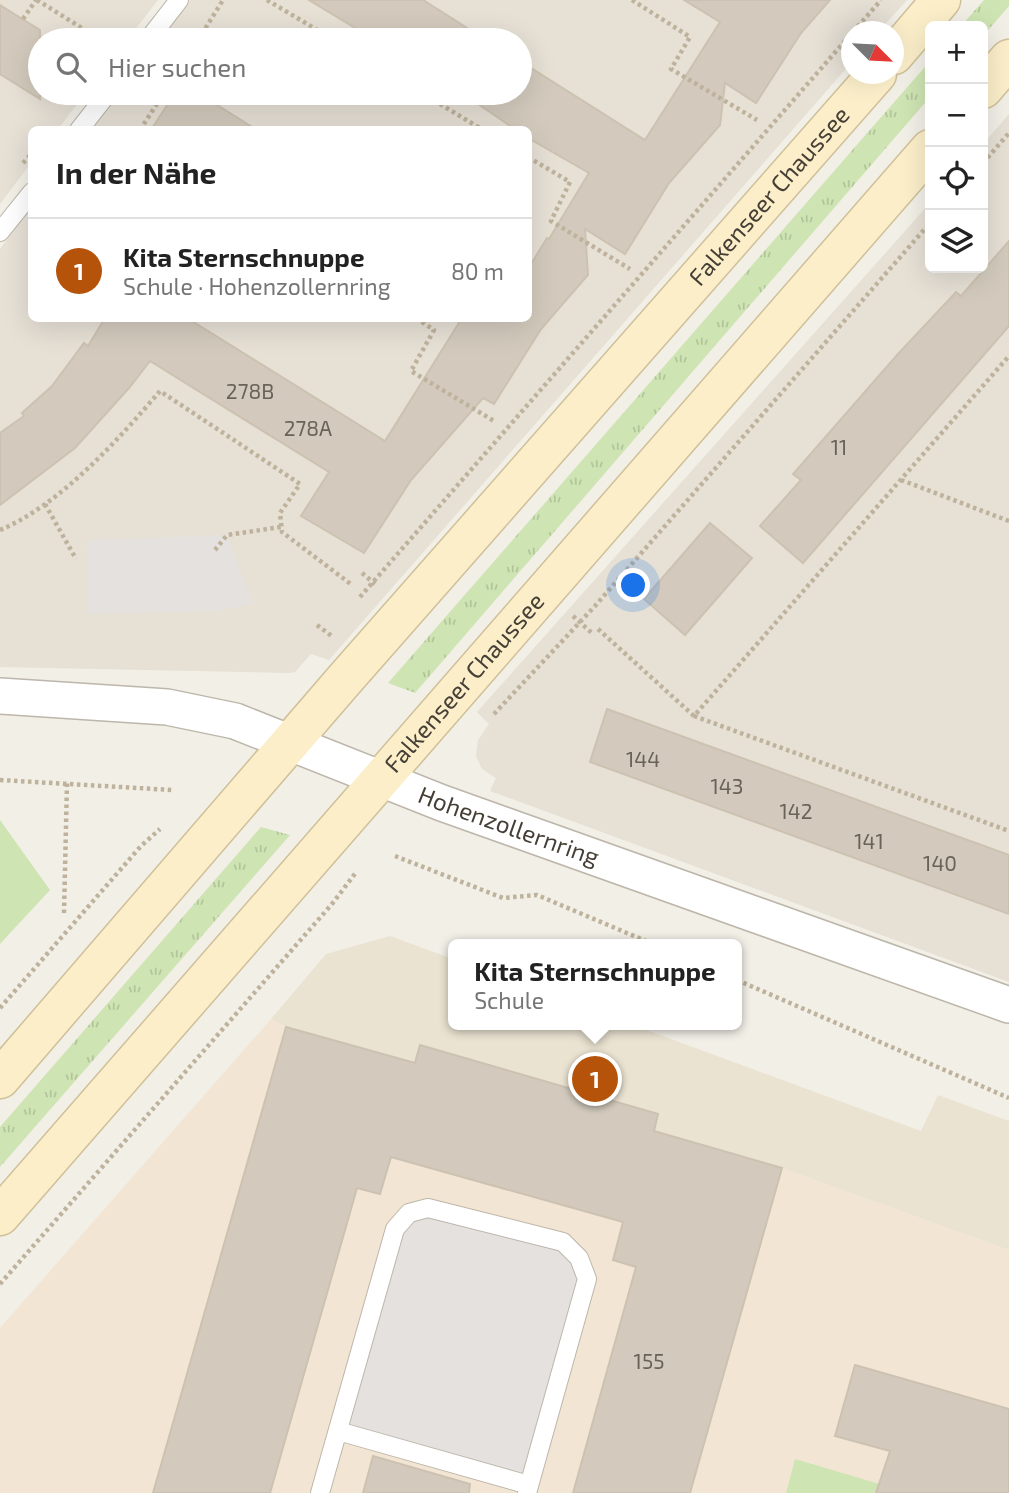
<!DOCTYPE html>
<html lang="de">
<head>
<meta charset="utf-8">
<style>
  body { margin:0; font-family:"Exo 2",sans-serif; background:#f6f6f6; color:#222 }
  .controls { position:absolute; right:21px; top:21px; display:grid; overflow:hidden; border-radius:10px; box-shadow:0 7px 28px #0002 }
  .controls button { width:63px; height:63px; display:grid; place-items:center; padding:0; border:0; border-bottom:2px solid #e0e0e0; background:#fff; color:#222; font:35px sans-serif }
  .compass { position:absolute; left:841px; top:21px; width:63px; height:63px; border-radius:50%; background:#fff; box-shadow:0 7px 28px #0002; rotate:114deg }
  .you { position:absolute; left:634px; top:586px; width:24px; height:24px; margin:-18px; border:5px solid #fff; border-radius:50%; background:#1a73e8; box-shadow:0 0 0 10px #1a73e833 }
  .badge { display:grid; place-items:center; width:46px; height:46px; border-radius:50%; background:#b45309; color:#fff; font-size:23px; font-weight:700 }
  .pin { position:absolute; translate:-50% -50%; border:4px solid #fff; box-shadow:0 2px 7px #0006 }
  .popup { position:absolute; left:448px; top:939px; width:294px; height:91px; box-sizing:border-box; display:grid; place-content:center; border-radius:10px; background:#fff; filter:drop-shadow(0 2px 5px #0005); font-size:23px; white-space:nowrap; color:#767676 }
  .popup b { font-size:26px; color:#222 }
  .popup::after { content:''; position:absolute; left:50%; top:100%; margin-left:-14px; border:14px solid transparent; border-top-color:#fff }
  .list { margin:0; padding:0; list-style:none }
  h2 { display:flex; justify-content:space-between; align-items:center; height:91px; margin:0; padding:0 28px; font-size:30px }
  h2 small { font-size:23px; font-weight:400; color:#767676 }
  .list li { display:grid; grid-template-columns:46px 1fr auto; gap:21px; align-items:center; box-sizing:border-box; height:105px; padding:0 28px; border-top:2px solid #e0e0e0 }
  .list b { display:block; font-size:26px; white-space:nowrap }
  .list p { margin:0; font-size:23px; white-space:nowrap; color:#767676 }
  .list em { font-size:23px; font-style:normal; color:#767676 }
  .icon { flex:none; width:38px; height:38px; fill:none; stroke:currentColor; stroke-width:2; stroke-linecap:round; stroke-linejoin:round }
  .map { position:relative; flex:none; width:1009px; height:1493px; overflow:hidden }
  .search { position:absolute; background:#fff; box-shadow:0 7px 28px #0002; left:28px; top:28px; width:504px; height:77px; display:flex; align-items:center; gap:18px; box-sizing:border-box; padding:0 24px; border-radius:38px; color:#767676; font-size:26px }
  .panel { position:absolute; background:#fff; box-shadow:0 7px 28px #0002; left:28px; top:126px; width:504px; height:196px; border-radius:10px }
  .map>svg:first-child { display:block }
  .residential { fill:#e6e0d5 }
  .commercial { fill:#f3e5d3 }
  .education { fill:#eae3d2 }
  .grass { fill:url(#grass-tufts) }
  .garden { fill:#cee4b2 }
  .parking { fill:#e4e1df }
  .building { fill:#d3cabd; stroke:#cdc2b1; stroke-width:2 }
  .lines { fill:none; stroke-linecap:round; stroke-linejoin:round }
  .lane-casing { stroke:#bdb6aa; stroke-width:20 }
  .street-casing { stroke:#bdb6aa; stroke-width:38 }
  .secondary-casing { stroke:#cfc099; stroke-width:41 }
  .path { stroke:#beb29c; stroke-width:4.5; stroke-dasharray:3.5 3.5; stroke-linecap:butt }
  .lane { stroke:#fff; stroke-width:18 }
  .street { stroke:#fff; stroke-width:35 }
  .secondary { stroke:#fbeec9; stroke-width:38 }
  .labels { text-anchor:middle; stroke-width:6; stroke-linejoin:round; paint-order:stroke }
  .number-label { font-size:21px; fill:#686258 }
  .street-label { font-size:24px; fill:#453f36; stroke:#fff }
</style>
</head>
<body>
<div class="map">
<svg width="1009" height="1493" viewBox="0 0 1009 1493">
  <defs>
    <pattern id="grass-tufts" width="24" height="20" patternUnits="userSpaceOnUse" patternTransform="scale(1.75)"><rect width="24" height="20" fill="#cee4b2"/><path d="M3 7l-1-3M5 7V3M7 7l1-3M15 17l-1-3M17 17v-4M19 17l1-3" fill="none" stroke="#b2c59a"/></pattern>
  </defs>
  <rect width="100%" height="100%" fill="#f2efe7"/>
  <path class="residential" d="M 0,0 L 158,0 L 127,40 L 40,40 L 40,93 L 86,93 L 58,129 L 32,130 L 31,163 L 0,204 Z
    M 190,0 L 907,0 L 879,31 L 852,32 L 851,63 L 329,660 L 311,654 L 295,672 L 290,673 L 0,667 L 0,249 L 31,208 L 32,318 L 528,318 L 528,130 L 91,129 L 119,93 L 520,93 L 520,40 L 159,40 Z
    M 1009,114 L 1009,982 L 490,791 L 496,778 L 482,769 L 476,756 L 478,740 L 489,724 L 477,712 L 930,203 L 930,268 L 983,268 L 983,144 Z"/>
  <path class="commercial" d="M 271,1019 L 286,1027 L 782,1168 L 1009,1250 L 1009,1493 L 910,1493 L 795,1460 L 786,1493 L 0,1493 L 0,1328 Z"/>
  <path class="education" d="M 390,936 L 453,959 L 453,1025 L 633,1025 L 921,1131 L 938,1095 L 1009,1121 L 1009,1250 L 782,1168 L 286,1027 L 271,1019 L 326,954 Z"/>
  <path class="grass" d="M 984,0 L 1009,0 L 1009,6 L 983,36 L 983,26 L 961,26 Z
    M 930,61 L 930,97 L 415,693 L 388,683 Z
    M 261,827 L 290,835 L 0,1167 L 0,1127 Z"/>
  <path class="garden" d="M 0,820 L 50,890 L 0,944 Z
    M 795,1459 L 910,1493 L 786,1493 Z"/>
  <path class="parking" d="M 227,535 L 252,604 L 213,611 L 88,614 L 87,540 Z
    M 409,1213 L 563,1242 L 587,1279 L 529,1485 L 338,1431 Z"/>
  <path class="building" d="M 309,0 L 423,0 L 486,40 L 375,40 Z
    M 684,0 L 830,0 L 801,33 L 756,103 L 725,83 L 720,125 L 669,183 L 625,254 L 585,229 L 588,275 L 541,329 L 494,404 L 483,398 L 411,480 L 364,553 L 301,516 L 329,472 L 150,361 L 129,388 L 75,448 L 0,505 L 0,433 L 24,416 L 22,413 L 52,386 L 84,343 L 88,346 L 105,318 L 187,318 L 385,441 L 462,318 L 528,318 L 528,269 L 547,238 L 549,239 L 589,173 L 528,138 L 528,130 L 516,130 L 462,93 L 520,93 L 520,61 L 645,140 L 720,22 Z
    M 0,5 L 40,30 L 40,99 L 0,74 Z
    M 175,93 L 198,93 L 257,130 L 151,130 Z
    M 1009,241 L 1009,326 L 803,563 L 760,526 L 801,480 L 793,474 L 898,354 L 956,292 L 961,296 Z
    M 710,523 L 752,558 L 685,635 L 644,599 Z
    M 607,709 L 1009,855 L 1009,914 L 590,762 Z
    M 286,1027 L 415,1063 L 420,1045 L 658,1114 L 654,1131 L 782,1168 L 690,1493 L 573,1493 L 636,1267 L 613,1260 L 623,1222 L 391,1157 L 380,1194 L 357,1188 L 270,1493 L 153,1493 Z
    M 855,1365 L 1009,1409 L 1009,1493 L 876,1493 L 890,1451 L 835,1436 Z
    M 373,1456 L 470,1484 L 469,1493 L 363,1493 Z"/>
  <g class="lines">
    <defs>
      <path id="lane" d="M 148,40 L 179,0
        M 79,130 L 108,93
        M 0,232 L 32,192
        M 338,1431 L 529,1485
        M 320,1493 L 395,1229 L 409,1213 L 428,1208 L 563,1242 L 579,1258 L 587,1279 L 527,1493"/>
      <g id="street">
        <path id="s1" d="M 0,696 L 167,707 L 235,721 L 442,803 L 1009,1005"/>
      </g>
      <g id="secondary">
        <path d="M 894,55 L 941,0"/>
        <path d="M 983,89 L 1009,59"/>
        <path id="s2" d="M 0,1079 L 345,679 L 877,74"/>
        <path id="s3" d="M 0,1216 L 930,149"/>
      </g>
    </defs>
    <use href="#lane" class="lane-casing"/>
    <use href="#street" class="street-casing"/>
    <use href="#secondary" class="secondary-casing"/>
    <path class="path" d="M 37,0 L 101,40
      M 267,0 L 334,40
      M 632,0 L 690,37 L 671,69 L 757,120
      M 23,19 L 36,0
      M 853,32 L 881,0
      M 198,40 L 223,0
      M 422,93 L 483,130
      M 140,130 L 164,93
      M 528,157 L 570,182 L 551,221 L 630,269
      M 23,163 L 32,153
      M 983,163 L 1009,133
      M 416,318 L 434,330 L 411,371 L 494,421
      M 901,480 L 1009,521
      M 45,504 L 76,559
      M 0,530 C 60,505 118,440 160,391 L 300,484 L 280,513 L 282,532 L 352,585
      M 215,550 L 227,535 L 281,527
      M 362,573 L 375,584
      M 360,597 L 852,33
      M 573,616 L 593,634
      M 317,625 L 333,637
      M 598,629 L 694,716 L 1009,356
      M 494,714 L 595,606 L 930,223
      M 694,716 L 1009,831
      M 0,780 L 172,790
      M 395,856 L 503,898 L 537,895 L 653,944
      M 64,913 L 67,783
      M 737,980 L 1009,1098
      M 0,1008 L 141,846 L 160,829
      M 0,1284 L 332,904 L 357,871"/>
    <use href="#lane" class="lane"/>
    <use href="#street" class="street"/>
    <use href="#secondary" class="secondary"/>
  </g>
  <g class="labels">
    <g class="number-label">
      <text x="250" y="399">278B</text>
      <text x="308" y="436">278A</text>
      <text x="839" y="455">11</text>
      <text x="643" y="767">144</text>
      <text x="727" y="794">143</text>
      <text x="796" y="819">142</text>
      <text x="869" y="849">141</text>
      <text x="940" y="871">140</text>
      <text x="649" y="1369">155</text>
    </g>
    <g class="street-label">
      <text dy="8" stroke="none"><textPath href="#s2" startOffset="1171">Falkenseer Chaussee</textPath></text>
      <text dy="8" stroke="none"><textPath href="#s3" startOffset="707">Falkenseer Chaussee</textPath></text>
      <text dy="8" stroke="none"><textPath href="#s1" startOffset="530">Hohenzollernring</textPath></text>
    </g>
  </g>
</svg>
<div class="controls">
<button>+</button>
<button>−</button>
<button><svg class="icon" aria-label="locate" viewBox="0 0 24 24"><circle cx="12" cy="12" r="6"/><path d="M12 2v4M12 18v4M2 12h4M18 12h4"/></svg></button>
<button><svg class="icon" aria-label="layers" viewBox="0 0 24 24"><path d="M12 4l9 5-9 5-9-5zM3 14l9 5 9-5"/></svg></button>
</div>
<svg class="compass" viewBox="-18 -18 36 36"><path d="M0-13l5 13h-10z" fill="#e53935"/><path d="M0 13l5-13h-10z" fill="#767676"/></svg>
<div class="you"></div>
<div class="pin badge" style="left:595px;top:1079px">1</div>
<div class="popup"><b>Kita Sternschnuppe</b>Schule</div>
<div class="search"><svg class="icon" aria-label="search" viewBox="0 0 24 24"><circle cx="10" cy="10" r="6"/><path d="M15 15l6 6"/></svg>Hier suchen</div>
<section class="panel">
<h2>In der Nähe<small></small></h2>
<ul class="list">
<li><span class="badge">1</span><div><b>Kita Sternschnuppe</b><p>Schule · Hohenzollernring</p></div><em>80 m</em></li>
</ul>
</section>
</div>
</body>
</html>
